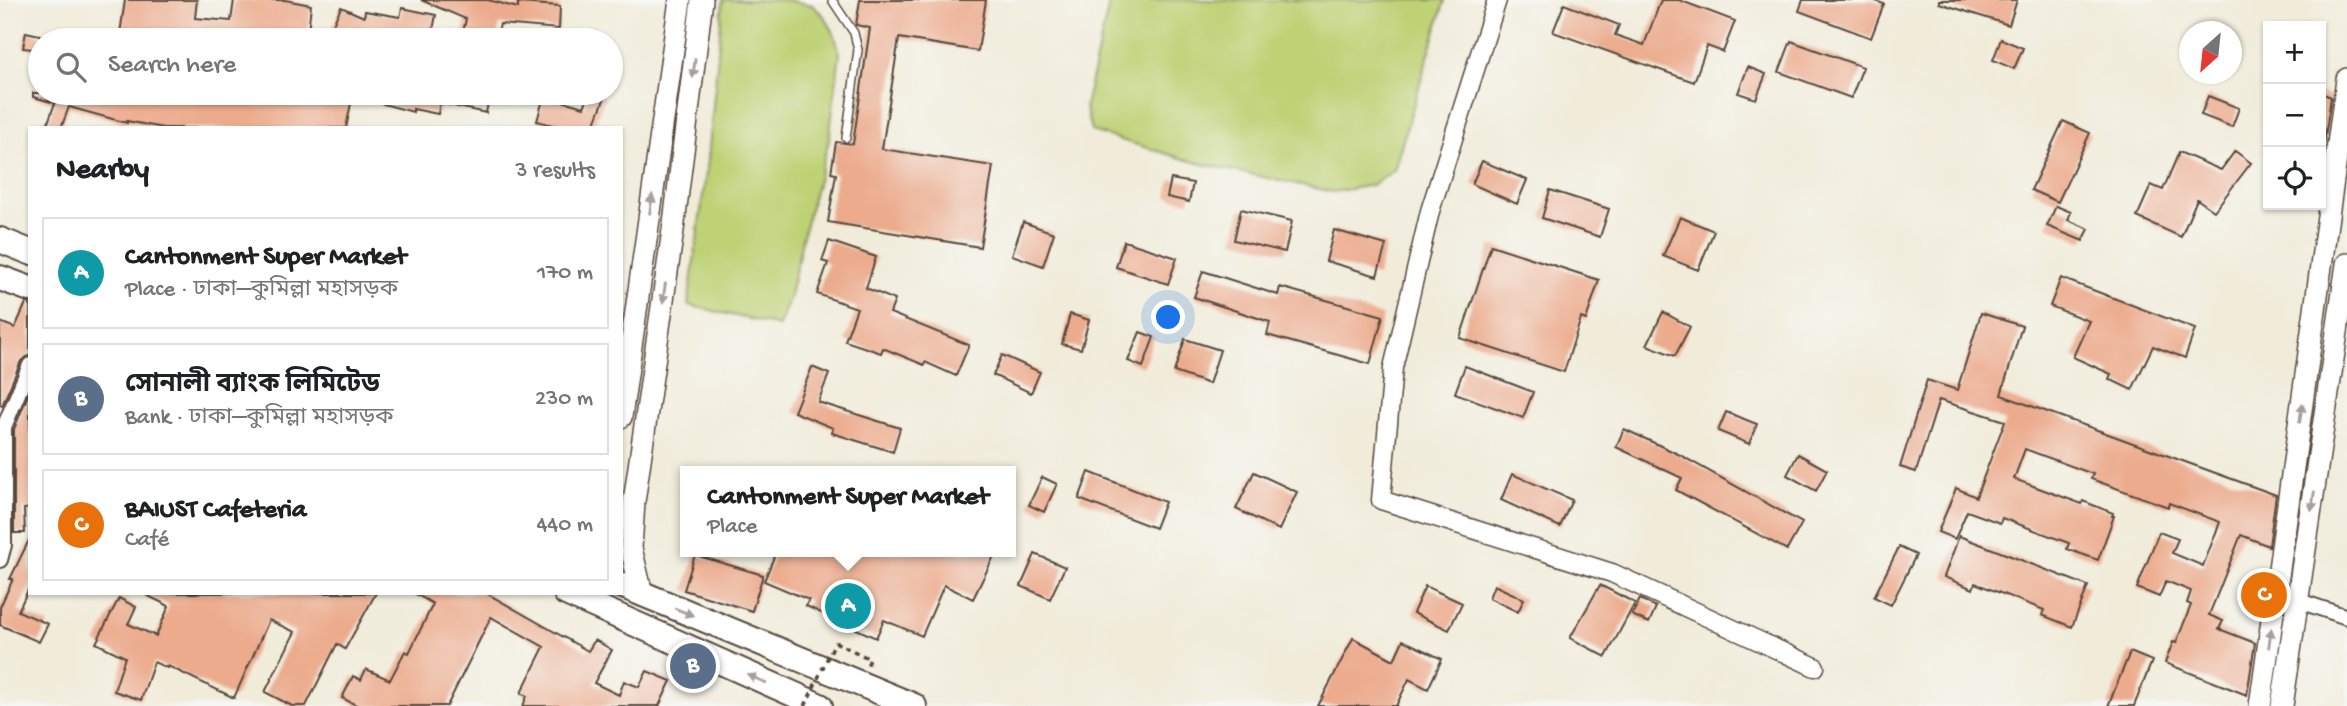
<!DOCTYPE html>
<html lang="en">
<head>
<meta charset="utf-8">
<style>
  body { margin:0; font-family:"Gochi Hand","Noto Sans Bengali",sans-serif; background:#f6f6f6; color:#202124 }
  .controls { position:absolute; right:21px; top:21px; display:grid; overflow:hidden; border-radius:0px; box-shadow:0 2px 5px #0004 }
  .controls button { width:63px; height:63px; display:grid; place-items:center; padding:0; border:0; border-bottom:2px solid #e0e0e0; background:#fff; color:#202124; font:35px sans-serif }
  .compass { position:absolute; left:2179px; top:21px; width:63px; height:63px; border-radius:50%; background:#fff; box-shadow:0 2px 5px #0004; rotate:207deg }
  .you { position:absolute; left:1169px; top:318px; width:24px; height:24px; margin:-18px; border:5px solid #fff; border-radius:50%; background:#1a73e8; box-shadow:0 0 0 10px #1a73e833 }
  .badge { display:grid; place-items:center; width:46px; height:46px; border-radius:50%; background:#1f6fb2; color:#fff; font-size:23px; font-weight:700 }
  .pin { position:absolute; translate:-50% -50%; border:4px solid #fff; box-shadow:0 2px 7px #0006 }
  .popup { position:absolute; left:680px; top:466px; width:336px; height:91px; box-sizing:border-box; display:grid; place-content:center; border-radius:0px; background:#fff; filter:drop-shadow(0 2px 5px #0005); font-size:23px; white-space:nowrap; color:#757577 }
  .popup b { font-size:26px; color:#202124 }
  .popup::after { content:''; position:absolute; left:50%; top:100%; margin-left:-14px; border:14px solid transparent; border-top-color:#fff }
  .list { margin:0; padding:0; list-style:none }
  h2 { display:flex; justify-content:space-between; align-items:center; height:91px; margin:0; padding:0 28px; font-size:30px }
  h2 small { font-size:23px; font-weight:400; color:#757577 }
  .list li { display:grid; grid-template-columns:46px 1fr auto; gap:21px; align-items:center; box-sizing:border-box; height:112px; margin:0 14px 14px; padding:0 14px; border:2px solid #e0e0e0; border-radius:0px }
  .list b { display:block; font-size:26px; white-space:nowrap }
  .list p { margin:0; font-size:23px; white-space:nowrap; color:#757577 }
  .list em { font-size:23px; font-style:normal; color:#757577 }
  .icon { flex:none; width:38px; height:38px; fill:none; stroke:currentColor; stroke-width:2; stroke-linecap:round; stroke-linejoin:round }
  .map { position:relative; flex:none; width:2347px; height:706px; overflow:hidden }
  .search { position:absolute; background:#fff; box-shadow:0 2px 5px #0004; left:28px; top:28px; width:595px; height:77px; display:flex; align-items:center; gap:18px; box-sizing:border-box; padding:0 24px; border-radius:38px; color:#757577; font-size:26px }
  .panel { position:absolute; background:#fff; box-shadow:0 2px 5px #0004; left:28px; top:126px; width:595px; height:469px; border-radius:0px }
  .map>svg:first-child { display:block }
  .green { fill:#bed174; stroke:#7c7e49; stroke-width:2 }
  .building { fill:#ecab8d }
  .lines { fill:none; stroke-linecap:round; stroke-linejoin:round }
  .service-casing { stroke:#56473a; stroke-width:10 }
  .minor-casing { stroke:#56473a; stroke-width:18 }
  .tertiary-casing { stroke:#56473a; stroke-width:21 }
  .secondary-casing { stroke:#56473a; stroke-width:24 }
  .trunk-casing { stroke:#56473a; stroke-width:28 }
  .path { stroke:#56473a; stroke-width:3.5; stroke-dasharray:5 5; stroke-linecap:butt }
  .service { stroke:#fff; stroke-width:7 }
  .minor { stroke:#fff; stroke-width:14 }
  .tertiary { stroke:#fff; stroke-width:18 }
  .secondary { stroke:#fff; stroke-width:21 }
  .trunk { stroke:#fff; stroke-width:24 }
  .path-bridge { stroke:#56473a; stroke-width:3.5; stroke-dasharray:5 5; stroke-linecap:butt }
  .oneway { fill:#a79f9a }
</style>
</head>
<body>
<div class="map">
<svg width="2347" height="706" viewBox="0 0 2347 706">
  <rect width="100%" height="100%" fill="#f6f6f2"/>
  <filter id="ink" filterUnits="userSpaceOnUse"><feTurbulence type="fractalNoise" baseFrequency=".0143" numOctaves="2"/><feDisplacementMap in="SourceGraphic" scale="14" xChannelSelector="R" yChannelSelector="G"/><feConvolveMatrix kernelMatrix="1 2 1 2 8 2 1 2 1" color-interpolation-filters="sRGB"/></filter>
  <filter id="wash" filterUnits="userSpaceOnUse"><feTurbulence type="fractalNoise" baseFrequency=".00686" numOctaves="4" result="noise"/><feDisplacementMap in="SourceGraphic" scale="28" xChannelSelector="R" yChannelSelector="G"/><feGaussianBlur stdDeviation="1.57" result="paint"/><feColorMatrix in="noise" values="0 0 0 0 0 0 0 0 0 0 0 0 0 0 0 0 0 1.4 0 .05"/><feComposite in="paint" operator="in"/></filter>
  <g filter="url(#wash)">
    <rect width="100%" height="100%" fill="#f1ecda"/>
    <path class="green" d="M 723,0 L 786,0 L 812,5 L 824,16 L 833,31 L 840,53 L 829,140 L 803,235 L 790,296 L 779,326 L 688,305 L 708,159 Z
      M 1110,0 L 1445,0 L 1394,170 L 1372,185 L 1333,192 L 1194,162 L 1091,131 L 1085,106 Z"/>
    <g id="blocks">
      <path class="building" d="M 125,0 L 197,0 L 195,18 L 231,21 L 234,0 L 285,0 L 311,5 L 307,40 L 119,40 Z
        M 421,0 L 488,0 L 518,8 L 518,3 L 560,6 L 559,29 L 500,24 L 496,40 L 461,40 L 466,19 Z
        M 860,0 L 986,0 L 978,51 L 899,38 L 882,149 L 993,166 L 980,247 L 828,222 L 836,174 L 831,173 L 836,142 L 853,144 L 870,28 L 856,25 Z
        M 1661,0 L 1679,0 L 1735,21 L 1723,52 L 1707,46 L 1694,82 L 1553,32 L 1564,4 L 1619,25 L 1615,35 L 1644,45 Z
        M 1803,0 L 1873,0 L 1884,4 L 1871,38 L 1799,11 Z
        M 1939,0 L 2017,0 L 2009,25 L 1939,3 Z
        M 341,7 L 364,17 L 365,11 L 400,17 L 402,8 L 436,15 L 431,40 L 326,40 Z
        M 26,32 L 40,35 L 40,50 L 23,48 Z
        M 2001,39 L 2023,48 L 2014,69 L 1993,60 Z
        M 1791,41 L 1863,67 L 1851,98 L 1779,72 Z
        M 1748,67 L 1766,74 L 1756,99 L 1738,93 Z
        M 33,93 L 182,93 L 228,101 L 230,93 L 353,93 L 346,128 L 163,128 L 127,121 L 127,123 L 69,107 L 61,128 L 46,128 L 55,103 L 33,97 Z
        M 357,93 L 490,93 L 486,113 L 440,103 L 438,114 L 413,109 L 413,112 L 357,97 Z
        M 590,93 L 605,97 L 593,128 L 564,128 L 537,121 L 544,96 L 584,107 Z
        M 2321,93 L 2331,97 L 2322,157 L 2321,157 Z
        M 2208,96 L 2239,108 L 2232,127 L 2201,115 Z
        M 2063,121 L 2090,133 L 2058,202 L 2031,190 Z
        M 2235,151 L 2251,163 L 2214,211 L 2197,199 L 2181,237 L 2137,217 L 2151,185 L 2163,190 L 2179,152 L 2221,170 Z
        M 1482,161 L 1527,180 L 1517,204 L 1472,184 Z
        M 1171,179 L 1193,183 L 1189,202 L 1167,197 Z
        M 1550,190 L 1609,209 L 1600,237 L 1542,218 Z
        M 2056,206 L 2071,212 L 2068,220 L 2089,229 L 2083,241 L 2047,226 Z
        M 1241,209 L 1292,221 L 1285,252 L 1234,240 Z
        M 1680,217 L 1714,231 L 1698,270 L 1663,256 Z
        M 1023,222 L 1054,233 L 1043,266 L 1012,255 Z
        M 1334,230 L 1386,245 L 1377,276 L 1326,261 Z
        M 829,241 L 876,257 L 866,288 L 895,300 L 890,313 L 969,345 L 956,376 L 925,362 L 924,365 L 883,348 L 881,353 L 845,341 L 857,308 L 817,294 L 828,263 L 822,261 Z
        M 1124,241 L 1177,258 L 1168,284 L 1116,267 Z
        M 1491,245 L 1599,280 L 1586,320 L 1581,318 L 1564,372 L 1460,338 Z
        M 1203,271 L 1278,295 L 1280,287 L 1383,316 L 1370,364 L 1267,335 L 1270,322 L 1194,297 Z
        M 2061,278 L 2195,329 L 2185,358 L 2153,346 L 2132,390 L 2109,379 L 2111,374 L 2073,357 L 2089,321 L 2050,306 Z
        M 26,303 L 30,303 L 30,355 L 21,361 L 2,406 L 0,405 L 0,322 L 15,328 Z
        M 1663,312 L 1690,327 L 1675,356 L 1647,345 Z
        M 1981,313 L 2022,326 L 2001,395 L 2276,495 L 2269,546 L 2241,535 L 2209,615 L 2223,621 L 2219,629 L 2255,643 L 2247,695 L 2165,663 L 2173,642 L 2176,643 L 2191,605 L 2187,603 L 2191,591 L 2166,581 L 2159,597 L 2137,588 L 2159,532 L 2178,539 L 2172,553 L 2203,566 L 2220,522 L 2169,503 L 2168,507 L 2091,479 L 2093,474 L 2025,449 L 2014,479 L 2082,504 L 2083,501 L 2113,513 L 2112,516 L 2114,516 L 2098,560 L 2067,549 L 2069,543 L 2002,518 L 2000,523 L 1967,511 L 1955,539 L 1938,532 L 1956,488 L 1976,497 L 2005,421 L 1939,400 L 1916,472 L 1900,467 L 1927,380 L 1957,390 Z
        M 1070,314 L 1089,320 L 1081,349 L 1062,344 Z
        M 1140,332 L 1154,337 L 1143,367 L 1128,361 Z
        M 1185,339 L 1220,350 L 1209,384 L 1174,372 Z
        M 1002,355 L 1040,372 L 1031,393 L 993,375 Z
        M 1465,366 L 1533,392 L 1523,418 L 1455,393 Z
        M 812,367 L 829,374 L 818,402 L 900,428 L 893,452 L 832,433 L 833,428 L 794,412 Z
        M 30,390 L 30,508 L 24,509 L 25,533 L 14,533 L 14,429 Z
        M 1726,412 L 1757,424 L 1749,444 L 1718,431 Z
        M 1624,429 L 1678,454 L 1802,523 L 1787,550 L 1676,490 L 1682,478 L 1616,447 Z
        M 1798,454 L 1827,470 L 1816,491 L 1787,475 Z
        M 1089,472 L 1165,502 L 1155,528 L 1079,499 Z
        M 1254,472 L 1297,492 L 1279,530 L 1236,509 Z
        M 1512,474 L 1572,500 L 1560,527 L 1501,500 Z
        M 1042,477 L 1057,484 L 1044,512 L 1029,505 Z
        M 1959,536 L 2088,586 L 2072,627 L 2042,615 L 2044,610 L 1975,583 L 1973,589 L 1944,577 Z
        M 30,538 L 30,586 L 18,611 L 48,624 L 39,642 L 0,625 L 0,607 L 13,579 L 10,579 Z
        M 1899,547 L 1916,555 L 1891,605 L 1874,597 Z
        M 776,552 L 996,552 L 973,599 L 944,585 L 922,636 L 884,620 L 876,638 L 806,606 L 809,600 L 764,581 Z
        M 1035,554 L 1065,567 L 1050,599 L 1021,586 Z
        M 695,555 L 763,575 L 752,611 L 684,590 Z
        M 1494,585 L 1524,599 L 1518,612 L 1489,598 Z
        M 1600,585 L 1635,603 L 1606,657 L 1570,638 Z
        M 1425,586 L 1462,603 L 1449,630 L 1413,613 Z
        M 142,593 L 376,593 L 345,649 L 337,644 L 306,706 L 292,706 L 265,692 L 295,632 L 269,620 L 234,698 L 168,666 L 167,668 L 154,662 L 141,700 L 114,691 L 125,657 L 96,643 L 119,598 L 136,607 L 128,624 L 156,636 L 169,606 Z
        M 414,593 L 486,593 L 588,651 L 595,640 L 612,650 L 594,683 L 619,695 L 624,681 L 639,687 L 647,671 L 671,681 L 659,706 L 523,706 L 527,696 L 521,693 L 544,647 L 491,617 L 447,706 L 358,706 L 342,698 L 353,676 L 361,680 L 366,669 L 390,680 L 405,651 L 409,653 L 433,604 Z
        M 1640,599 L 1656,607 L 1649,623 L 1632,615 Z
        M 1353,638 L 1394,660 L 1403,640 L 1442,659 L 1428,689 L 1409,679 L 1396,706 L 1318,706 Z
        M 2130,652 L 2152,661 L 2134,706 L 2108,706 Z"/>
    </g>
  </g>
  <g filter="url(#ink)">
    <use href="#blocks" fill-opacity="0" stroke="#56473a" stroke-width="2"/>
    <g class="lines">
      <defs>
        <path id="service" d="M 832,0 L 854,33 L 858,50 L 846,138"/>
        <path id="minor" d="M 0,560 L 4,545 L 4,427 L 30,365
          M 2299,601 L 2347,617"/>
        <path id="tertiary" d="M 1497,0 L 1430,211 L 1393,368 L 1381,500 L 1612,573 L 1815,667"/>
        <path id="secondary" d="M 621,417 L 680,0
          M 642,594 L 631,548 L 634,502 L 674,223 L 702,0
          M 2260,706 L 2347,79
          M 2282,706 L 2347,264"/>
        <path id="trunk" d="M 0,240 L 30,252
          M 0,278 L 30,289
          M 621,585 L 914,706
          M 566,593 L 820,706"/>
      </defs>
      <use href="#service" class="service-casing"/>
      <use href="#minor" class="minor-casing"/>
      <use href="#tertiary" class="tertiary-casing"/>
      <use href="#secondary" class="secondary-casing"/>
      <use href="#trunk" class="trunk-casing"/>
      <path class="path" d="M 835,642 L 870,659 L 867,666"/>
      <use href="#service" class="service"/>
      <use href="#minor" class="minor"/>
      <use href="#tertiary" class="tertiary"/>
      <use href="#secondary" class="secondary"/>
      <use href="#trunk" class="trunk"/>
      <path class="path-bridge" d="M 805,706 L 835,642"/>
    </g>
    <defs><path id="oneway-solid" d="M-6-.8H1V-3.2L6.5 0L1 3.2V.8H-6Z" transform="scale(1.75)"/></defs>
    <g class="oneway">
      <use href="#oneway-solid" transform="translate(694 68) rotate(97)"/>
      <use href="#oneway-solid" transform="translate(651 204) rotate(-82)"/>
      <use href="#oneway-solid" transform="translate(664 293) rotate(98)"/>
      <use href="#oneway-solid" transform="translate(2301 413) rotate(-82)"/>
      <use href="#oneway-solid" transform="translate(2313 501) rotate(98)"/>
      <use href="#oneway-solid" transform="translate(684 612) rotate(22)"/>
      <use href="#oneway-solid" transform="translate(2270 638) rotate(-82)"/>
      <use href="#oneway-solid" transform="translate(757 679) rotate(-156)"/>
    </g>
  </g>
</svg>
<div class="controls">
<button>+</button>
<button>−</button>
<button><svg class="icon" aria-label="locate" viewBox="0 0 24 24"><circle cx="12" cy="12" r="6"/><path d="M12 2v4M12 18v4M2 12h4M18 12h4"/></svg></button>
</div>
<svg class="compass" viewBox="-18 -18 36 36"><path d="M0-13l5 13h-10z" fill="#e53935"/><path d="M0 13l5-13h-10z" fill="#757577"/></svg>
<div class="you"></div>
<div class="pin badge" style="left:848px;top:606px;background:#0f9aa8">A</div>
<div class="popup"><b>Cantonment Super Market</b>Place</div>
<div class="pin badge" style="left:693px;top:666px;background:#5c6f8a">B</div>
<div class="pin badge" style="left:2264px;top:595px;background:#e8710a">C</div>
<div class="search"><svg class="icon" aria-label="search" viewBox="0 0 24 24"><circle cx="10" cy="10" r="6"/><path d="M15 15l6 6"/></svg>Search here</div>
<section class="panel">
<h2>Nearby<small>3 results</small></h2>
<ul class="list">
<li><span class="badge" style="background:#0f9aa8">A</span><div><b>Cantonment Super Market</b><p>Place · ঢাকা–কুমিল্লা মহাসড়ক</p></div><em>170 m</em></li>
<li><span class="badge" style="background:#5c6f8a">B</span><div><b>সোনালী ব্যাংক লিমিটেড</b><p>Bank · ঢাকা–কুমিল্লা মহাসড়ক</p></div><em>230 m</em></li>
<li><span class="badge" style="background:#e8710a">C</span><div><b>BAIUST Cafeteria</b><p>Café</p></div><em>440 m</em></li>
</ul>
</section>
</div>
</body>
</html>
